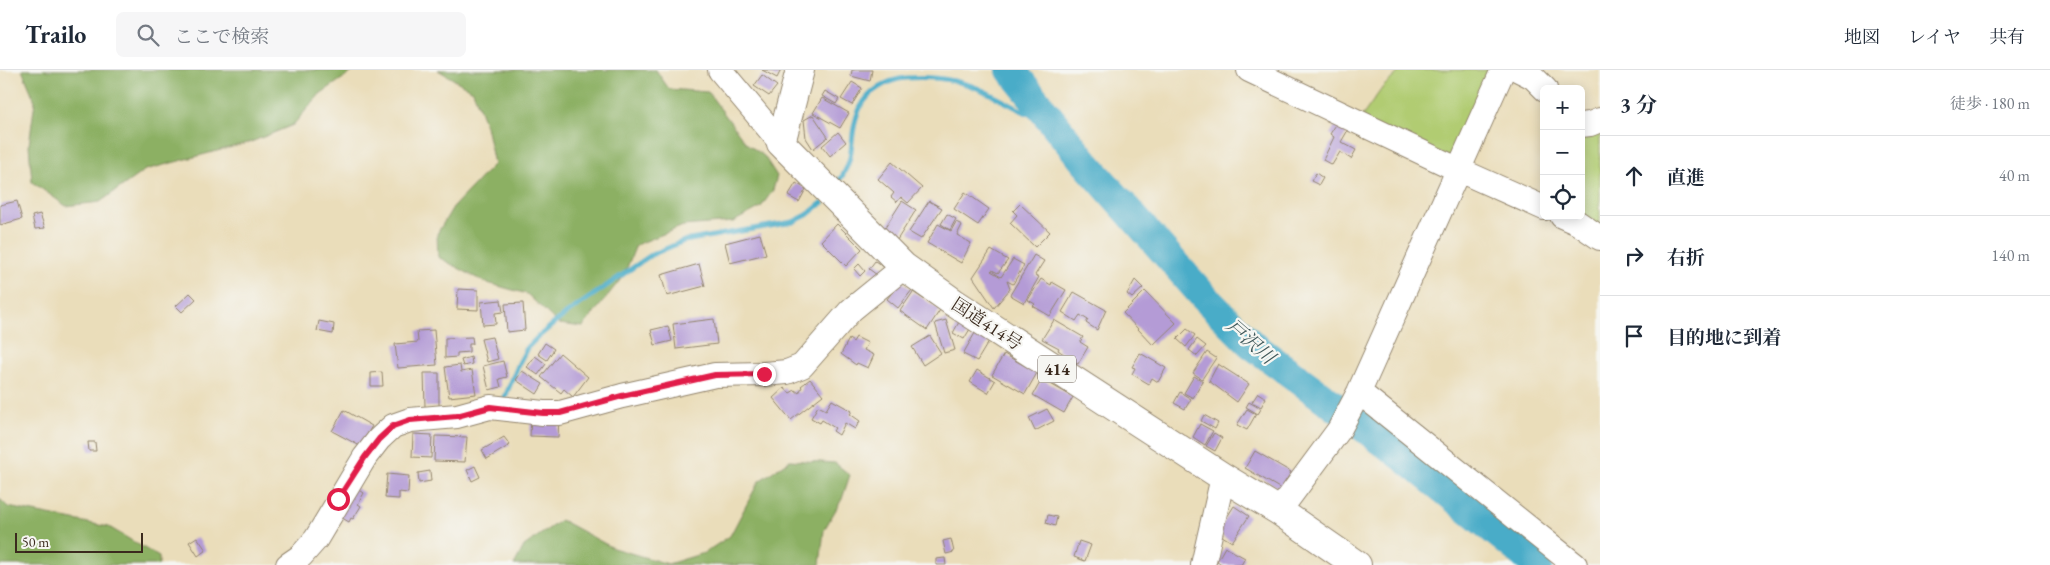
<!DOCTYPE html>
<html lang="ja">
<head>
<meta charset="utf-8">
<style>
  body { margin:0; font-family:"EB Garamond","Noto Serif JP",serif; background:#f6f6f7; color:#1f2937 }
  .controls { position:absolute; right:15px; top:15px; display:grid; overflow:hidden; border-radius:8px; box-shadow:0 2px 12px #0003 }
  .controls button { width:45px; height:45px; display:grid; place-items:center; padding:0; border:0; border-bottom:1px solid #e0e1e3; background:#fff; color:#1f2937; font:25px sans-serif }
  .scale { position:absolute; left:15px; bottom:12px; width:128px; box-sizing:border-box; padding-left:5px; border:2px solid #3b2a1e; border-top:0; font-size:14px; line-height:18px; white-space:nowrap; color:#3b2a1e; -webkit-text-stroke:4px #f6f6f2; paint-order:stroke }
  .stop { position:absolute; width:15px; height:15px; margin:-11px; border:4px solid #e11d48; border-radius:50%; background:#fff }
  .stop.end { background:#e11d48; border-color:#fff; box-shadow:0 1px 5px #0008 }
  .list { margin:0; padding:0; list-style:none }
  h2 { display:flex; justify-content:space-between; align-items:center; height:65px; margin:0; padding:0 20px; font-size:21px }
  h2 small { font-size:16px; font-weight:400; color:#747a83 }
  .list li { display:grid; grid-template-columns:32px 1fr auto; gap:15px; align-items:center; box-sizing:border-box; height:80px; padding:0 20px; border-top:1px solid #e0e1e3 }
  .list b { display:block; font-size:19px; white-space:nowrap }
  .list em { font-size:16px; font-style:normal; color:#747a83 }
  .icon { flex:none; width:28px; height:28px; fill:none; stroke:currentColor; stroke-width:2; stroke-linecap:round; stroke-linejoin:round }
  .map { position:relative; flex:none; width:1600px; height:495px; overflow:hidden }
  header { display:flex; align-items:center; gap:30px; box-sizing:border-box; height:70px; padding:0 25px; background:#fff; border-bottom:1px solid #e0e1e3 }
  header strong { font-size:24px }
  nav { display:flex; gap:28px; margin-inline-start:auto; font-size:18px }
  .search { width:350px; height:45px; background:#f6f6f7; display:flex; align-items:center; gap:12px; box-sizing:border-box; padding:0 18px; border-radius:8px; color:#747a83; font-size:19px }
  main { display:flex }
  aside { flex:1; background:#fff }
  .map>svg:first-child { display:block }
  .green { fill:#b1cc72; stroke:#767b48 }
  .forest { fill:#8cb064; stroke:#646d41 }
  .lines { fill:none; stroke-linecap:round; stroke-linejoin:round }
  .stream { stroke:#49acc8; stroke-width:5 }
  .river { stroke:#49acc8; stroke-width:30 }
  .building { fill:#b49bd6 }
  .minor-casing { stroke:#92846c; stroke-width:26 }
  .highway-casing { stroke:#92846c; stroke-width:30 }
  .minor { stroke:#fff; stroke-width:24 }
  .highway { stroke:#fff; stroke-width:28 }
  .route { stroke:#e11d48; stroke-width:6 }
  .labels { text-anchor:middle; stroke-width:4.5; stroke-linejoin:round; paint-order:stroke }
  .shield { fill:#f6f6f2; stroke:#73675e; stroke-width:1 }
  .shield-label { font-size:16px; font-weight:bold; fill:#3b2a1e }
  .street-label { font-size:18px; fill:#3b2a1e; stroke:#f6f6f2 }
  .water-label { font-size:19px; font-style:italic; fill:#40585a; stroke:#f6f6f2 }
</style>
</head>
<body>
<header>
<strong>Trailo</strong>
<div class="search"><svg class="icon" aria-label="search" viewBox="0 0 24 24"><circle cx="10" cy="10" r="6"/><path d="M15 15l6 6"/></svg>ここで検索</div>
<nav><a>地図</a><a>レイヤ</a><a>共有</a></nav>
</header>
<main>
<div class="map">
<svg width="1600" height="495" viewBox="0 0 1600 495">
  <rect width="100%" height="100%" fill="#f6f6f2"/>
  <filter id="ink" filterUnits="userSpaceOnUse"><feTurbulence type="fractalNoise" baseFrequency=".02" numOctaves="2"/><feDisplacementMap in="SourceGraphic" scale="10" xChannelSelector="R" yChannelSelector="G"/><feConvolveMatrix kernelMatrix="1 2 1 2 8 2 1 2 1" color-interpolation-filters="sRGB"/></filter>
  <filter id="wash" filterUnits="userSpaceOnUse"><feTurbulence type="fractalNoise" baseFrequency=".0096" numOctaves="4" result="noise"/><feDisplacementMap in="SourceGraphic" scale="20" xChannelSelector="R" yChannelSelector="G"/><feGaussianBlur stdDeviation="1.12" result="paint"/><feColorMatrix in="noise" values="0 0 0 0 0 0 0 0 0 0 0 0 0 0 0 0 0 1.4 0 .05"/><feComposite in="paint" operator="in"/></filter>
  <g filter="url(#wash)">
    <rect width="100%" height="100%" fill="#eaddba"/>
    <path class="green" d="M 1401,0 L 1489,0 L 1450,92 L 1358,52 L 1383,17 Z
      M 1600,50 L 1600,134 L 1598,138 L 1600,140 L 1600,164 L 1581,146 L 1581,58 Z"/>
    <path class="forest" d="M 22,0 L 355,0 L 320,24 L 293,55 L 251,72 L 145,100 L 100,132 L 66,136 L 32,112 L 29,75 L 35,31 Z
      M 438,0 L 656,0 L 669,19 L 708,22 L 746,73 L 764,86 L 777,106 L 773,120 L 761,137 L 733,152 L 683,156 L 636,175 L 624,205 L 583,257 L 559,254 L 527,224 L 484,212 L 438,187 L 437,164 L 453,137 L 494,94 L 486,56 L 473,21 Z
      M 790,390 L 835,393 L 850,405 L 842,429 L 824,460 L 820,495 L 514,495 L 524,476 L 561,450 L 613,478 L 668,494 L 704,483 L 730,466 L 759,411 Z
      M 0,429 L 8,437 L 109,457 L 159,487 L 159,495 L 0,495 Z"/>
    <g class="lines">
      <path class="stream" d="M 839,111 C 844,104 848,96 850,87 C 853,71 852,54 860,38 C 869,21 886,10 906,8 C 933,6 959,9 984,21 C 1008,32 1028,47 1054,52
        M 503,332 L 519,293 L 527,278 L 538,267 L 563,246 L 651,185 L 684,171 L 793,152 L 807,145 L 822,133"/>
      <path class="river" d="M 1011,0 L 1084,91 L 1206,229 L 1251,274 L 1405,388 L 1537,495"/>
    </g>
    <g id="blocks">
      <path class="building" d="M 762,0 L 781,0 L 777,8 Z
        M 852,0 L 872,0 L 870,11 L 851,6 Z
        M 762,5 L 777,16 L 769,26 L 754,16 Z
        M 852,12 L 862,18 L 852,35 L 841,29 Z
        M 825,21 L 839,29 L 836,34 L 822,26 Z
        M 822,28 L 849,43 L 840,58 L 813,43 Z
        M 813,45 L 828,67 L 813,79 L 806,68 L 804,50 Z
        M 1337,53 L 1348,60 L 1341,72 L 1356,80 L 1351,89 L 1340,82 L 1332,95 L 1323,90 L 1334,67 L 1330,64 Z
        M 838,62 L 846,72 L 830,86 L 822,76 Z
        M 892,92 L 922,118 L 908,133 L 901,127 L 897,132 L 891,127 L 894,123 L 878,109 Z
        M 1316,103 L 1323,108 L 1319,115 L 1311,111 Z
        M 796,113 L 806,119 L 799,132 L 788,126 Z
        M 965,122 L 989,139 L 978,155 L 954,139 Z
        M 17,131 L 22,149 L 0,155 L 0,135 Z
        M 902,131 L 916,140 L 897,170 L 883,161 Z
        M 929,131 L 942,138 L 921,169 L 909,162 Z
        M 1020,134 L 1050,162 L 1035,177 L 1010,153 L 1017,145 L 1013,141 Z
        M 40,144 L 45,158 L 35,159 L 32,146 Z
        M 947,144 L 956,149 L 950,160 L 941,154 Z
        M 956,152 L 962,155 L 957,165 L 971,173 L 961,193 L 927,173 L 938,154 L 951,161 Z
        M 837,154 L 862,179 L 846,196 L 821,171 Z
        M 760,164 L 766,184 L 730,193 L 725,173 Z
        M 991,180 L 1008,190 L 998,203 L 992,200 L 991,201 L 1001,207 L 1013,189 L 1024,195 L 1013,214 L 1007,211 L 1010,219 L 994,238 L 973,207 Z
        M 1034,185 L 1044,191 L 1035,205 L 1039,207 L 1024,233 L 1010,225 Z
        M 875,191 L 887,199 L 881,208 L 869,199 Z
        M 699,194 L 705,216 L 667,226 L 661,205 Z
        M 859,194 L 865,201 L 860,206 L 854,199 Z
        M 1041,209 L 1051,215 L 1052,212 L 1066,220 L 1050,246 L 1033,236 L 1035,234 L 1028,230 Z
        M 1135,210 L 1143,218 L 1132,228 L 1127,224 Z
        M 901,211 L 912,220 L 898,238 L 887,229 Z
        M 458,219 L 478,220 L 478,240 L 457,239 Z
        M 1145,221 L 1176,253 L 1153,275 L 1123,243 Z
        M 913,222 L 940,240 L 927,260 L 900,241 Z
        M 1074,222 L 1106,240 L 1097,260 L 1086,253 L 1088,250 L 1080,245 L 1076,251 L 1062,242 Z
        M 190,223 L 196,229 L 182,242 L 176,236 Z
        M 501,230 L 503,242 L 495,243 L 496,254 L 483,255 L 481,232 Z
        M 523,233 L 525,260 L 507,262 L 505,234 Z
        M 714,249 L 717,274 L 676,279 L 673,254 Z
        M 946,250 L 955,280 L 944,283 L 935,253 Z
        M 1054,250 L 1083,267 L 1080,272 L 1088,277 L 1078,294 L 1058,280 L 1059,278 L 1042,269 Z
        M 319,251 L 334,254 L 333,264 L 317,261 Z
        M 959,252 L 970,259 L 964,269 L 953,263 Z
        M 668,256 L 672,271 L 655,275 L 651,260 Z
        M 1187,259 L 1195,265 L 1186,277 L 1177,269 Z
        M 434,260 L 437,295 L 398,298 L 395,274 L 418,272 L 417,261 Z
        M 975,263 L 989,271 L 977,291 L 963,284 Z
        M 930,266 L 941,283 L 923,295 L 912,277 Z
        M 472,267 L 473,274 L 469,274 L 469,282 L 457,283 L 457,287 L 445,288 L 445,268 Z
        M 492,267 L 498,289 L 487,292 L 481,269 Z
        M 856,267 L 868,273 L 864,280 L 874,285 L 868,298 L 857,293 L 856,295 L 841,284 L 849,269 L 853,272 Z
        M 1197,269 L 1206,276 L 1197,286 L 1189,280 Z
        M 545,273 L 554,279 L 547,290 L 538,284 Z
        M 1207,282 L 1216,288 L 1202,309 L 1193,303 Z
        M 560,283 L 588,307 L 573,327 L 564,319 L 561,323 L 541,307 Z
        M 1140,283 L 1166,298 L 1158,312 L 1152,308 L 1149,314 L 1132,304 L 1135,298 L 1132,297 Z
        M 1004,284 L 1037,303 L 1025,324 L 992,305 Z
        M 535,286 L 546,294 L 538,305 L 527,297 Z
        M 471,287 L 472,294 L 463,296 L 461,290 Z
        M 503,291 L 507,307 L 499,309 L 501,317 L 489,320 L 483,296 Z
        M 1218,294 L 1249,314 L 1237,332 L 1209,311 Z
        M 460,295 L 461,302 L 472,300 L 476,324 L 449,327 L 445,297 Z
        M 977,300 L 995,311 L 988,323 L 970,312 Z
        M 522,301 L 543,314 L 537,324 L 516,310 Z
        M 382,302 L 383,316 L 371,316 L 371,303 Z
        M 424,303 L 439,303 L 439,337 L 425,337 Z
        M 1194,306 L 1203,311 L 1193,328 L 1184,323 Z
        M 810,309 L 823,325 L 791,350 L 773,328 L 784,318 L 790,323 L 795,320 L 799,323 L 802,317 L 801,316 Z
        M 1042,309 L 1073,327 L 1064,343 L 1033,325 Z
        M 1180,322 L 1191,329 L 1185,339 L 1174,333 Z
        M 1258,323 L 1266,328 L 1261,337 L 1252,332 Z
        M 832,330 L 852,341 L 850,344 L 860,351 L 855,359 L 845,353 L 839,365 L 833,361 L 835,358 L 822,350 L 820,353 L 811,348 L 818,336 L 826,340 Z
        M 1249,332 L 1261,339 L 1258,344 L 1246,337 Z
        M 1047,339 L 1054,351 L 1035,361 L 1029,348 Z
        M 1247,339 L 1256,344 L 1247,360 L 1237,355 Z
        M 344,340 L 372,356 L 360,376 L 332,361 Z
        M 1204,345 L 1218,353 L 1215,359 L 1201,351 Z
        M 531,347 L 559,349 L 558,367 L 530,366 Z
        M 1200,354 L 1213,361 L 1205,375 L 1193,367 Z
        M 1214,363 L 1222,368 L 1215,381 L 1206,376 Z
        M 413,364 L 432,365 L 431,388 L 412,387 Z
        M 435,366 L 467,367 L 465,392 L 434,391 Z
        M 504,367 L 510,375 L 487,389 L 482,380 Z
        M 88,372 L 95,372 L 96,381 L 89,381 Z
        M 1255,381 L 1291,402 L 1281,419 L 1245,398 Z
        M 475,396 L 480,407 L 472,411 L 467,400 Z
        M 430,401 L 431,411 L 419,413 L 418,403 Z
        M 387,404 L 409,406 L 408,423 L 399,422 L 399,429 L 385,428 Z
        M 354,416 L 364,423 L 358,434 L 361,436 L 353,449 L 351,448 L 349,452 L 337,445 Z
        M 1234,436 L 1249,446 L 1232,472 L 1217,463 Z
        M 1048,445 L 1057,447 L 1055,456 L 1046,453 Z
        M 197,467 L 206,480 L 198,486 L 189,472 Z
        M 951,469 L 954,482 L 946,484 L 943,471 Z
        M 1079,471 L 1091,475 L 1085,491 L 1074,487 Z
        M 1225,477 L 1245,488 L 1241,495 L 1223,495 L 1217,491 Z
        M 945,488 L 946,495 L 936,495 L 936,489 Z"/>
    </g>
  </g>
  <g filter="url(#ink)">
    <use href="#blocks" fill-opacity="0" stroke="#92846c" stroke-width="1"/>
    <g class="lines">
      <defs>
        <path id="minor" d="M 720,0 L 781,73
          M 1249,0 L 1459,100 L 1544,138
          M 1519,0 L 1533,7 L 1545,19
          M 1581,55 L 1590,54 L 1600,50
          M 1562,146 L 1578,153 L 1600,168
          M 1359,322 L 1575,495
          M 1279,441 L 1339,360 L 1359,322 L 1503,0
          M 288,495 L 301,486 L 316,469 L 365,387 L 379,369 L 393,356 L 410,350 L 457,346 L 490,337 L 543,343 L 560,343 L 622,326 L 715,305 L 764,304 L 787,302 L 802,296 L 851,240 L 904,197
          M 1203,495 L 1223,407"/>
        <path id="highway" d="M 800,0 L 781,73 L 904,197 L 953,232 L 1223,407 L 1279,441 L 1357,495"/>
      </defs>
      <use href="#minor" class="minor-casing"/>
      <use href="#highway" class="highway-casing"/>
      <use href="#minor" class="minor"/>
      <use href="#highway" class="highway"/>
    </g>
  </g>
  <g class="lines" filter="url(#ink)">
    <path class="route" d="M 338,429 L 365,387 L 379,369 L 393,356 L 410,350 L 457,346 L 490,337 L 543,343 L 560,343 L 622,326 L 715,305 L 764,304"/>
  </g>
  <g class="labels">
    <rect class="shield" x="1038" y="285.5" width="38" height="27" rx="4"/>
    <g class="shield-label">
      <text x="1057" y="305">414</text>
    </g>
    <g class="street-label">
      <text transform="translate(987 254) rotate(33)" y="6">国道414号</text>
    </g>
    <g class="water-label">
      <text transform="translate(1251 271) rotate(41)" y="7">戸沢川</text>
    </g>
  </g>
</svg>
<div class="controls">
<button>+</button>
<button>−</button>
<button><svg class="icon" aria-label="locate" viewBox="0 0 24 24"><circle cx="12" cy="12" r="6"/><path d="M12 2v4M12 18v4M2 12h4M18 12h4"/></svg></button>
</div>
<div class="scale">50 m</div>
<div class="stop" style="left:338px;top:429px"></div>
<div class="stop end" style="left:764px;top:304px"></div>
</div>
<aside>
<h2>3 分<small>徒歩 · 180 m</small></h2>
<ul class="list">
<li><svg class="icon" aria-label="ahead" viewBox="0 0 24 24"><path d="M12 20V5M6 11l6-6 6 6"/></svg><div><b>直進</b></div><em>40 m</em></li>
<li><svg class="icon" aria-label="right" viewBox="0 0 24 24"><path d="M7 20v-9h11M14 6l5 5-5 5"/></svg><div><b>右折</b></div><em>140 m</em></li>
<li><svg class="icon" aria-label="arrive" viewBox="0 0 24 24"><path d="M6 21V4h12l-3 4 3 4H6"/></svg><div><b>目的地に到着</b></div></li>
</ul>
</aside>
</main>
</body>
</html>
